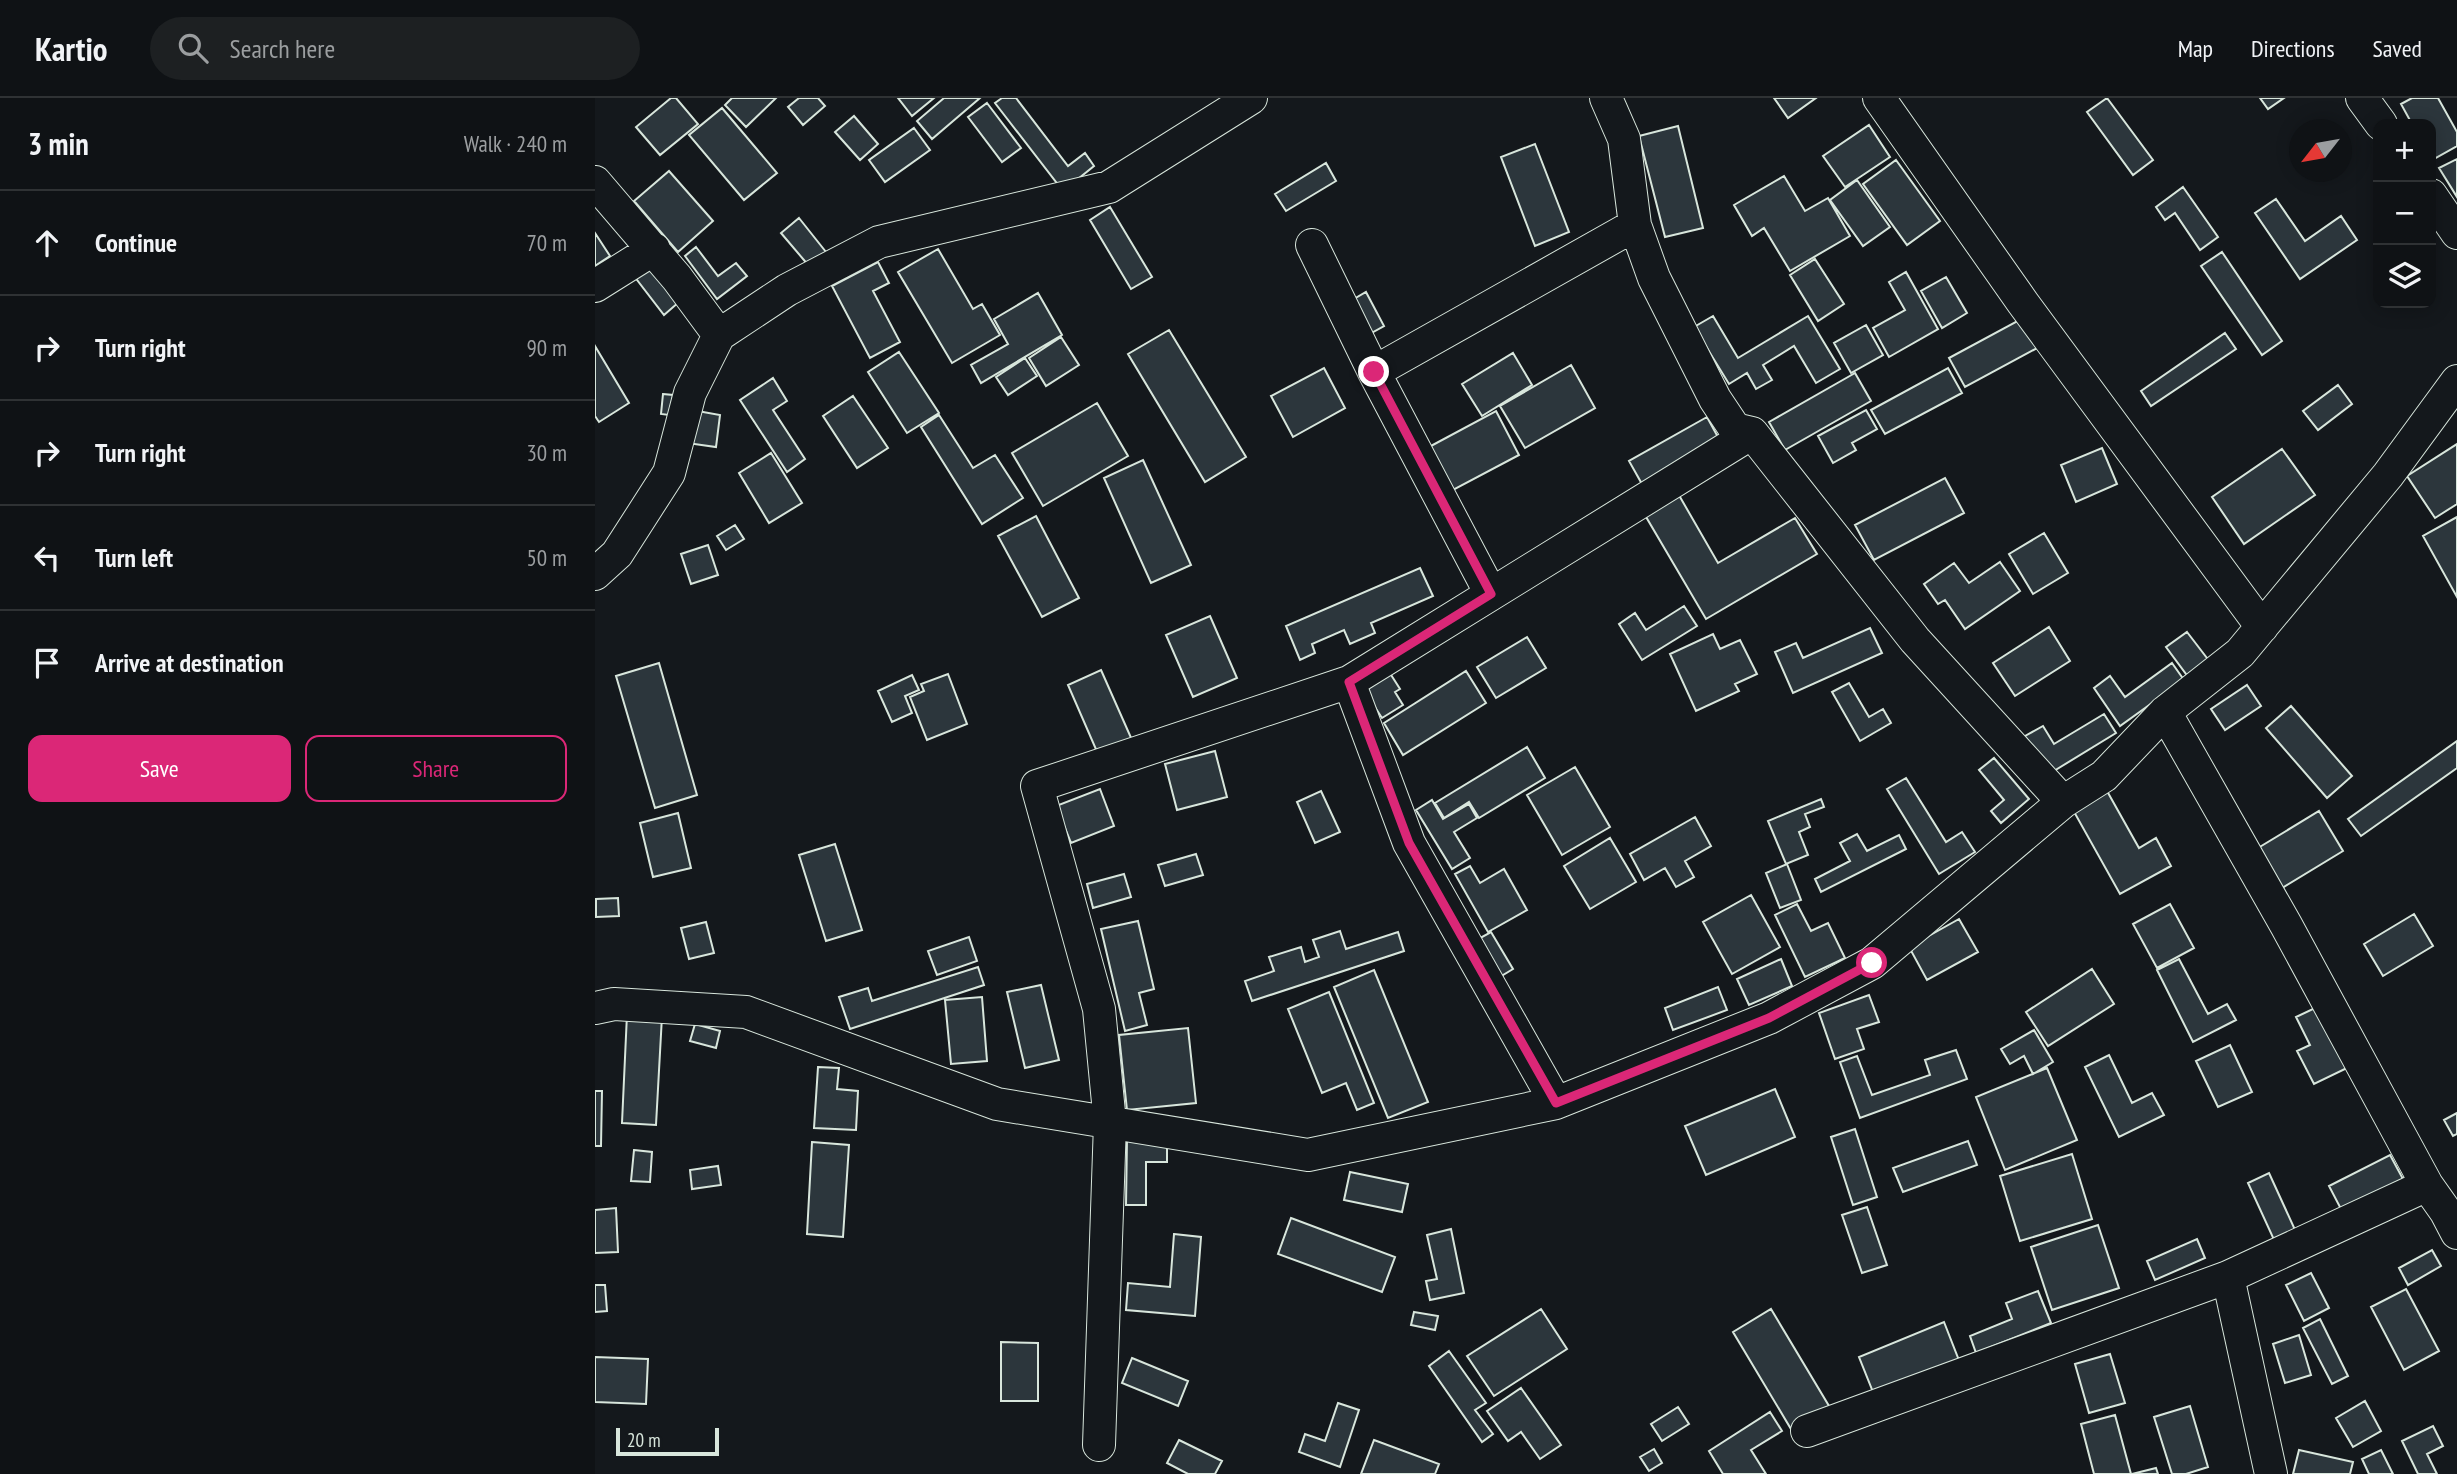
<!DOCTYPE html>
<html lang="en">
<head>
<meta charset="utf-8">
<style>
  body { margin:0; font-family:"PT Sans Narrow",sans-serif; background:#1d2022; color:#f1f3f6 }
  .controls { position:absolute; right:21px; top:21px; display:grid; overflow:hidden; border-radius:14px; box-shadow:0 4px 18px #0003 }
  .controls button { width:63px; height:63px; display:grid; place-items:center; padding:0; border:0; border-bottom:2px solid #2f3234; background:#0f1215; color:#f1f3f6; font:35px sans-serif }
  .compass { position:absolute; left:1694px; top:21px; width:63px; height:63px; border-radius:50%; background:#0f1215; box-shadow:0 4px 18px #0003; rotate:239deg }
  .scale { position:absolute; left:21px; bottom:18px; width:103px; box-sizing:border-box; padding-left:7px; border:4px solid #d8e6dc; border-top:0; font-size:19px; line-height:24px; white-space:nowrap; color:#d8e6dc; -webkit-text-stroke:5px #14181c; paint-order:stroke }
  .stop { position:absolute; width:21px; height:21px; margin:-16px; border:5px solid #db2777; border-radius:50%; background:#fff }
  .stop.end { background:#db2777; border-color:#fff; box-shadow:0 2px 7px #0008 }
  .list { margin:0; padding:0; list-style:none }
  h2 { display:flex; justify-content:space-between; align-items:center; height:91px; margin:0; padding:0 28px; font-size:30px }
  h2 small { font-size:23px; font-weight:400; color:#9b9ea0 }
  .list li { display:grid; grid-template-columns:46px 1fr auto; gap:21px; align-items:center; box-sizing:border-box; height:105px; padding:0 28px; border-top:2px solid #2f3234 }
  .list b { display:block; font-size:26px; white-space:nowrap }
  .list em { font-size:23px; font-style:normal; color:#9b9ea0 }
  .actions { display:flex; gap:14px; padding:21px 28px }
  .actions a { flex:1; padding:16px 0; border:2px solid #db2777; border-radius:14px; text-align:center; font-size:24px; color:#db2777 }
  .actions .main { background:#db2777; color:#fff }
  .icon { flex:none; width:38px; height:38px; fill:none; stroke:currentColor; stroke-width:2; stroke-linecap:round; stroke-linejoin:round }
  .map { position:relative; flex:none; width:1862px; height:1376px; overflow:hidden }
  header { display:flex; align-items:center; gap:42px; box-sizing:border-box; height:98px; padding:0 35px; background:#0f1215; border-bottom:2px solid #2f3234 }
  header strong { font-size:33px }
  nav { display:flex; gap:38px; margin-inline-start:auto; font-size:24px }
  .search { width:490px; height:63px; background:#1d2022; display:flex; align-items:center; gap:18px; box-sizing:border-box; padding:0 24px; border-radius:38px; color:#9b9ea0; font-size:26px }
  main { display:flex }
  aside { flex:1; background:#0f1215 }
  .map>svg:first-child { display:block }
  .building { fill:#2c363c; stroke:#d8e6dc; stroke-width:2 }
  .lines { fill:none; stroke-linecap:round; stroke-linejoin:round }
  .street-casing { stroke:#d8e6dc; stroke-width:34 }
  .street { stroke:#14181c; stroke-width:32 }
  .route { stroke:#db2777; stroke-width:9 }
</style>
</head>
<body>
<header>
<strong>Kartio</strong>
<div class="search"><svg class="icon" aria-label="search" viewBox="0 0 24 24"><circle cx="10" cy="10" r="6"/><path d="M15 15l6 6"/></svg>Search here</div>
<nav><a>Map</a><a>Directions</a><a>Saved</a></nav>
</header>
<main>
<aside>
<h2>3 min<small>Walk · 240 m</small></h2>
<ul class="list">
<li><svg class="icon" aria-label="ahead" viewBox="0 0 24 24"><path d="M12 20V5M6 11l6-6 6 6"/></svg><div><b>Continue</b></div><em>70 m</em></li>
<li><svg class="icon" aria-label="right" viewBox="0 0 24 24"><path d="M7 20v-9h11M14 6l5 5-5 5"/></svg><div><b>Turn right</b></div><em>90 m</em></li>
<li><svg class="icon" aria-label="right" viewBox="0 0 24 24"><path d="M7 20v-9h11M14 6l5 5-5 5"/></svg><div><b>Turn right</b></div><em>30 m</em></li>
<li><svg class="icon" aria-label="left" viewBox="0 0 24 24"><path d="M17 20v-9H6M10 6l-5 5 5 5"/></svg><div><b>Turn left</b></div><em>50 m</em></li>
<li><svg class="icon" aria-label="arrive" viewBox="0 0 24 24"><path d="M6 21V4h12l-3 4 3 4H6"/></svg><div><b>Arrive at destination</b></div></li>
</ul>
<div class="actions"><a class="main">Save</a><a>Share</a></div>
</aside>
<div class="map">
<svg width="1862" height="1376" viewBox="0 0 1862 1376">
  <rect width="100%" height="100%" fill="#14181c"/>
  <path class="building" d="M 76,0 L 81,0 L 103,26 L 65,57 L 41,29 Z
    M 137,0 L 181,0 L 151,29 L 130,7 Z
    M 204,0 L 223,0 L 230,8 L 208,27 L 193,9 Z
    M 303,0 L 339,0 L 317,18 Z
    M 349,0 L 385,0 L 337,41 L 322,23 Z
    M 407,0 L 421,0 L 473,68 L 490,55 L 499,68 L 468,93 L 400,5 Z
    M 1179,0 L 1221,0 L 1193,20 Z
    M 1512,0 L 1558,62 L 1538,77 L 1492,14 Z
    M 1665,0 L 1689,0 L 1673,11 Z
    M 1817,0 L 1843,0 L 1862,34 L 1862,48 L 1837,62 L 1836,26 L 1817,26 L 1806,6 Z
    M 392,5 L 426,50 L 407,64 L 373,19 Z
    M 127,10 L 182,75 L 149,102 L 94,37 Z
    M 259,18 L 283,46 L 265,62 L 240,34 Z
    M 1274,27 L 1295,59 L 1250,89 L 1228,58 Z
    M 1083,28 L 1108,130 L 1070,139 L 1044,38 Z
    M 319,30 L 335,52 L 290,84 L 274,62 Z
    M 940,46 L 974,134 L 940,148 L 906,59 Z
    M 1862,61 L 1862,99 L 1844,70 Z
    M 1301,62 L 1345,123 L 1312,147 L 1268,86 Z
    M 731,65 L 741,83 L 691,113 L 680,96 Z
    M 74,73 L 118,123 L 83,154 L 39,103 Z
    M 1189,78 L 1210,113 L 1233,100 L 1255,138 L 1195,173 L 1169,130 L 1157,138 L 1139,107 Z
    M 1262,82 L 1295,129 L 1268,148 L 1235,102 Z
    M 1588,89 L 1623,139 L 1605,152 L 1580,115 L 1570,122 L 1561,109 Z
    M 1681,101 L 1710,143 L 1746,118 L 1762,142 L 1705,181 L 1660,115 Z
    M 515,109 L 557,179 L 536,191 L 495,122 Z
    M 204,120 L 231,154 L 214,168 L 186,135 Z
    M 0,135 L 15,158 L 0,168 Z
    M 101,149 L 123,178 L 141,165 L 152,178 L 122,201 L 90,158 Z
    M 343,151 L 378,211 L 387,206 L 405,237 L 357,265 L 303,174 Z
    M 1627,154 L 1687,243 L 1667,257 L 1606,168 Z
    M 1220,161 L 1249,206 L 1223,223 L 1195,177 Z
    M 283,164 L 294,185 L 278,193 L 305,244 L 275,260 L 237,188 Z
    M 54,167 L 84,204 L 69,217 L 39,178 Z
    M 1311,174 L 1343,231 L 1294,259 L 1278,230 L 1310,212 L 1294,184 Z
    M 1351,179 L 1372,215 L 1347,230 L 1326,193 Z
    M 771,194 L 789,228 L 771,238 L 752,205 Z
    M 443,195 L 467,237 L 386,285 L 376,267 L 413,246 L 399,221 Z
    M 1118,218 L 1143,260 L 1213,218 L 1245,271 L 1221,285 L 1199,248 L 1168,267 L 1177,282 L 1161,291 L 1152,275 L 1134,286 L 1099,229 Z
    M 1428,220 L 1444,249 L 1370,289 L 1354,260 Z
    M 1271,227 L 1288,257 L 1256,275 L 1239,245 Z
    M 574,232 L 651,359 L 610,384 L 533,256 Z
    M 1630,235 L 1641,251 L 1556,308 L 1546,293 Z
    M 466,239 L 484,267 L 451,288 L 434,260 Z
    M 0,248 L 34,305 L 4,324 L 0,318 Z
    M 304,254 L 344,315 L 312,335 L 273,274 Z
    M 918,255 L 937,287 L 887,318 L 867,286 Z
    M 430,260 L 442,278 L 413,297 L 401,279 Z
    M 976,267 L 1000,310 L 930,350 L 905,308 Z
    M 729,270 L 750,310 L 698,339 L 676,298 Z
    M 1353,270 L 1367,295 L 1290,336 L 1276,312 Z
    M 1260,275 L 1276,303 L 1190,352 L 1174,324 Z
    M 178,280 L 192,303 L 178,312 L 210,361 L 192,374 L 145,302 Z
    M 1743,287 L 1757,306 L 1723,332 L 1708,313 Z
    M 68,296 L 78,297 L 74,317 L 66,316 Z
    M 258,298 L 293,350 L 262,370 L 228,318 Z
    M 502,305 L 533,358 L 448,408 L 417,355 Z
    M 97,312 L 125,317 L 121,349 L 92,345 Z
    M 1271,312 L 1282,331 L 1257,345 L 1261,352 L 1238,365 L 1223,338 Z
    M 901,313 L 924,357 L 858,392 L 834,349 Z
    M 344,317 L 378,370 L 400,357 L 428,400 L 387,426 L 326,329 Z
    M 1112,319 L 1124,341 L 1047,386 L 1034,363 Z
    M 1862,346 L 1862,406 L 1840,420 L 1812,378 Z
    M 1507,350 L 1522,386 L 1481,404 L 1466,367 Z
    M 1687,351 L 1720,397 L 1649,446 L 1617,399 Z
    M 176,355 L 207,405 L 174,425 L 144,375 Z
    M 548,362 L 596,467 L 556,485 L 509,380 Z
    M 1350,380 L 1369,415 L 1279,462 L 1260,427 Z
    M 1081,392 L 1123,465 L 1200,420 L 1222,456 L 1111,521 L 1047,412 Z
    M 441,418 L 484,500 L 447,519 L 403,438 Z
    M 1862,419 L 1862,499 L 1828,438 Z
    M 140,427 L 149,441 L 131,452 L 122,438 Z
    M 1449,435 L 1473,475 L 1438,496 L 1414,456 Z
    M 113,447 L 123,477 L 96,486 L 86,456 Z
    M 1405,464 L 1425,493 L 1370,531 L 1350,502 L 1343,506 L 1329,486 L 1359,465 L 1374,485 Z
    M 825,470 L 838,498 L 776,525 L 780,535 L 755,546 L 749,532 L 717,546 L 720,555 L 705,562 L 691,528 Z
    M 1089,508 L 1102,528 L 1047,562 L 1024,526 L 1040,515 L 1051,532 Z
    M 615,518 L 642,580 L 598,599 L 571,537 Z
    M 1454,529 L 1475,563 L 1420,598 L 1398,565 Z
    M 1275,530 L 1287,555 L 1198,595 L 1180,554 L 1201,545 L 1208,560 Z
    M 1592,534 L 1615,564 L 1594,580 L 1571,549 Z
    M 1118,536 L 1125,551 L 1145,542 L 1162,576 L 1140,586 L 1144,593 L 1101,613 L 1075,556 Z
    M 932,539 L 951,570 L 901,600 L 882,569 Z
    M 64,565 L 102,697 L 60,710 L 21,578 Z
    M 1577,565 L 1589,582 L 1525,628 L 1499,590 L 1515,578 L 1530,599 Z
    M 791,569 L 805,591 L 800,594 L 808,607 L 787,620 L 765,586 Z
    M 506,572 L 537,642 L 503,656 L 473,587 Z
    M 871,573 L 891,605 L 808,657 L 789,625 Z
    M 353,576 L 372,626 L 332,642 L 315,599 L 329,593 L 326,586 Z
    M 317,577 L 324,592 L 310,598 L 317,615 L 297,624 L 283,593 Z
    M 1254,585 L 1274,619 L 1288,611 L 1296,625 L 1265,643 L 1237,594 Z
    M 1652,587 L 1666,608 L 1630,632 L 1616,611 Z
    M 1696,608 L 1757,678 L 1732,700 L 1671,630 Z
    M 1509,616 L 1521,635 L 1454,676 L 1430,638 L 1448,628 L 1459,646 Z
    M 1862,643 L 1862,670 L 1766,738 L 1753,721 Z
    M 932,649 L 950,680 L 884,720 L 874,704 L 849,720 L 840,705 Z
    M 620,653 L 632,699 L 582,712 L 570,666 Z
    M 1399,660 L 1434,701 L 1406,725 L 1396,713 L 1409,702 L 1384,672 Z
    M 980,669 L 1015,729 L 967,757 L 932,697 Z
    M 1311,680 L 1351,744 L 1367,734 L 1380,754 L 1344,776 L 1292,691 Z
    M 505,691 L 519,728 L 476,745 L 461,708 Z
    M 726,693 L 745,734 L 720,745 L 702,704 Z
    M 1512,693 L 1544,750 L 1561,740 L 1576,768 L 1525,796 L 1478,712 Z
    M 1226,701 L 1229,709 L 1210,716 L 1215,729 L 1204,734 L 1213,757 L 1191,766 L 1173,723 Z
    M 837,702 L 848,721 L 874,706 L 882,720 L 859,734 L 875,760 L 857,771 L 821,712 Z
    M 1724,713 L 1748,753 L 1687,790 L 1663,750 Z
    M 83,715 L 96,770 L 58,779 L 45,725 Z
    M 1100,719 L 1116,748 L 1090,763 L 1099,779 L 1081,789 L 1070,770 L 1049,782 L 1035,756 Z
    M 1262,736 L 1272,753 L 1304,737 L 1311,751 L 1226,794 L 1220,781 L 1255,763 L 1245,745 Z
    M 1015,740 L 1041,784 L 995,811 L 969,768 Z
    M 240,746 L 267,832 L 231,843 L 204,757 Z
    M 601,756 L 608,777 L 570,788 L 563,767 Z
    M 1192,766 L 1206,802 L 1185,810 L 1171,775 Z
    M 875,768 L 885,785 L 909,771 L 932,812 L 893,834 L 860,776 Z
    M 529,776 L 536,799 L 498,810 L 492,786 Z
    M 1156,797 L 1185,849 L 1137,876 L 1108,824 Z
    M 23,800 L 24,818 L 1,819 L 1,801 Z
    M 1202,806 L 1216,833 L 1233,825 L 1250,860 L 1210,879 L 1180,817 Z
    M 1575,806 L 1599,850 L 1562,870 L 1538,826 Z
    M 1819,816 L 1838,848 L 1788,878 L 1769,846 Z
    M 1364,821 L 1383,854 L 1332,882 L 1314,849 Z
    M 543,823 L 559,891 L 544,895 L 552,927 L 530,933 L 506,831 Z
    M 111,824 L 119,855 L 94,861 L 86,830 Z
    M 745,833 L 751,851 L 803,834 L 809,853 L 657,903 L 650,883 L 679,873 L 674,859 L 706,849 L 710,864 L 724,859 L 718,842 Z
    M 896,834 L 918,871 L 898,883 L 876,845 Z
    M 374,839 L 382,863 L 342,877 L 333,853 Z
    M 1186,861 L 1197,888 L 1154,907 L 1142,881 Z
    M 1584,861 L 1613,916 L 1632,906 L 1641,922 L 1598,944 L 1562,872 Z
    M 383,869 L 389,887 L 255,931 L 244,899 L 273,890 L 277,903 Z
    M 1497,871 L 1519,906 L 1453,948 L 1431,914 Z
    M 779,872 L 833,1004 L 793,1020 L 739,889 Z
    M 446,887 L 464,962 L 430,970 L 412,894 Z
    M 1123,889 L 1132,912 L 1078,932 L 1070,910 Z
    M 734,894 L 779,1005 L 762,1012 L 751,985 L 727,995 L 693,911 Z
    M 1274,897 L 1284,924 L 1262,931 L 1269,951 L 1240,961 L 1224,915 Z
    M 387,899 L 392,963 L 356,966 L 350,902 Z
    M 1722,909 L 1752,970 L 1719,986 L 1702,953 L 1715,947 L 1701,919 Z
    M 32,916 L 67,918 L 61,1027 L 27,1025 Z
    M 100,926 L 125,933 L 121,950 L 95,943 Z
    M 593,930 L 601,1005 L 532,1012 L 524,937 Z
    M 1439,932 L 1458,964 L 1438,976 L 1429,958 L 1415,966 L 1406,951 Z
    M 1635,947 L 1657,994 L 1623,1009 L 1601,963 Z
    M 1361,952 L 1372,981 L 1265,1020 L 1245,964 L 1262,958 L 1277,997 L 1335,977 L 1330,962 Z
    M 1514,957 L 1537,1005 L 1557,995 L 1569,1017 L 1524,1039 L 1490,969 Z
    M 223,969 L 244,970 L 242,991 L 263,993 L 261,1032 L 219,1030 Z
    M 1452,970 L 1482,1042 L 1410,1072 L 1381,999 Z
    M 1180,991 L 1200,1039 L 1111,1077 L 1090,1028 Z
    M 0,993 L 7,993 L 6,1048 L 0,1048 Z
    M 1862,1015 L 1862,1036 L 1858,1038 L 1849,1022 Z
    M 1260,1031 L 1282,1099 L 1258,1107 L 1236,1039 Z
    M 532,1041 L 572,1042 L 572,1064 L 551,1064 L 551,1107 L 531,1107 Z
    M 1373,1043 L 1382,1067 L 1308,1094 L 1298,1070 Z
    M 217,1044 L 254,1047 L 248,1139 L 212,1136 Z
    M 39,1052 L 57,1054 L 55,1084 L 36,1083 Z
    M 1477,1056 L 1497,1121 L 1425,1143 L 1405,1078 Z
    M 1795,1057 L 1808,1081 L 1747,1113 L 1734,1088 Z
    M 123,1068 L 126,1087 L 97,1091 L 95,1072 Z
    M 755,1074 L 813,1086 L 807,1114 L 749,1102 Z
    M 1674,1075 L 1701,1134 L 1680,1144 L 1653,1085 Z
    M 1272,1109 L 1292,1167 L 1267,1175 L 1247,1117 Z
    M 21,1110 L 23,1154 L 0,1155 L 0,1112 Z
    M 696,1120 L 800,1159 L 787,1194 L 683,1156 Z
    M 1503,1127 L 1524,1190 L 1457,1212 L 1436,1149 Z
    M 856,1131 L 869,1195 L 835,1202 L 831,1183 L 842,1181 L 832,1137 Z
    M 579,1136 L 606,1139 L 600,1218 L 531,1212 L 533,1185 L 575,1189 Z
    M 1602,1141 L 1610,1160 L 1560,1182 L 1552,1163 Z
    M 1837,1152 L 1846,1168 L 1813,1187 L 1804,1170 Z
    M 1716,1175 L 1734,1210 L 1709,1223 L 1691,1187 Z
    M 0,1187 L 10,1187 L 12,1213 L 0,1214 Z
    M 1811,1191 L 1844,1253 L 1809,1272 L 1776,1209 Z
    M 1443,1193 L 1456,1225 L 1381,1255 L 1375,1238 L 1417,1221 L 1411,1205 Z
    M 946,1211 L 972,1251 L 899,1298 L 872,1258 Z
    M 1176,1211 L 1234,1308 L 1196,1331 L 1138,1234 Z
    M 819,1214 L 843,1218 L 840,1232 L 816,1227 Z
    M 1725,1221 L 1753,1278 L 1737,1286 L 1708,1230 Z
    M 1349,1224 L 1365,1265 L 1280,1299 L 1264,1259 Z
    M 1704,1237 L 1716,1277 L 1690,1285 L 1678,1246 Z
    M 406,1244 L 443,1245 L 443,1303 L 406,1303 Z
    M 854,1253 L 891,1305 L 880,1312 L 898,1336 L 887,1344 L 834,1268 Z
    M 1515,1256 L 1530,1305 L 1494,1315 L 1480,1266 Z
    M 0,1259 L 53,1261 L 51,1306 L 0,1304 Z
    M 537,1260 L 593,1283 L 583,1308 L 527,1285 Z
    M 926,1290 L 966,1347 L 945,1361 L 926,1334 L 913,1343 L 892,1313 Z
    M 1770,1303 L 1786,1333 L 1758,1349 L 1741,1320 Z
    M 743,1305 L 764,1312 L 745,1369 L 704,1354 L 710,1336 L 730,1343 Z
    M 1595,1308 L 1613,1369 L 1591,1376 L 1577,1376 L 1559,1319 Z
    M 1083,1309 L 1094,1326 L 1067,1343 L 1056,1326 Z
    M 1175,1314 L 1187,1333 L 1156,1352 L 1171,1376 L 1128,1376 L 1114,1353 Z
    M 1520,1317 L 1536,1376 L 1499,1376 L 1486,1326 Z
    M 1838,1328 L 1848,1348 L 1832,1356 L 1842,1376 L 1823,1376 L 1807,1343 Z
    M 584,1342 L 627,1363 L 620,1376 L 593,1376 L 572,1365 Z
    M 779,1342 L 844,1366 L 840,1376 L 766,1376 Z
    M 1059,1351 L 1067,1365 L 1054,1373 L 1045,1359 Z
    M 1704,1352 L 1758,1364 L 1755,1376 L 1698,1376 Z
    M 1786,1352 L 1798,1376 L 1774,1376 L 1767,1361 Z
    M 1561,1370 L 1563,1376 L 1537,1376 Z"/>
  <g class="lines">
    <defs>
      <path id="street" d="M 1011,0 L 1029,41 L 1040,127 L 1059,180 L 1120,301 L 1140,331 L 1157,335 L 1320,542 L 1468,704
        M 1284,0 L 1428,205 L 1667,529
        M 1767,0 L 1786,26
        M 0,84 L 82,180 L 124,237
        M 1836,97 L 1862,135
        M 717,147 L 779,274 L 896,496
        M 0,188 L 59,151
        M 779,274 L 1040,127
        M 0,476 L 22,456 L 74,375 L 95,295 L 124,237 L 192,192 L 284,144 L 514,89 L 656,0
        M 754,584 L 814,745 L 961,1005
        M 1570,614 L 1691,827 L 1832,1087 L 1851,1114 L 1862,1135
        M 0,910 L 19,906 L 151,914 L 402,1006 L 713,1057 L 961,1005 L 1174,920 L 1277,865 L 1468,704 L 1509,678 L 1570,614 L 1645,555 L 1793,377 L 1862,283
        M 1633,1179 L 1676,1376
        M 1212,1333 L 1633,1179 L 1832,1087
        M 504,1347 L 515,1025 L 504,911 L 442,688 L 754,584 L 1157,335"/>
    </defs>
    <use href="#street" class="street-casing"/>
    <use href="#street" class="street"/>
  </g>
  <g class="lines">
    <path class="route" d="M 779,274 L 896,496 L 754,584 L 814,745 L 961,1005 L 1174,920 L 1277,865"/>
  </g>
</svg>
<div class="controls">
<button>+</button>
<button>−</button>
<button><svg class="icon" aria-label="layers" viewBox="0 0 24 24"><path d="M12 4l9 5-9 5-9-5zM3 14l9 5 9-5"/></svg></button>
</div>
<svg class="compass" viewBox="-18 -18 36 36"><path d="M0-13l5 13h-10z" fill="#e53935"/><path d="M0 13l5-13h-10z" fill="#9b9ea0"/></svg>
<div class="scale">20 m</div>
<div class="stop" style="left:1277px;top:865px"></div>
<div class="stop end" style="left:779px;top:274px"></div>
</div>
</main>
</body>
</html>
